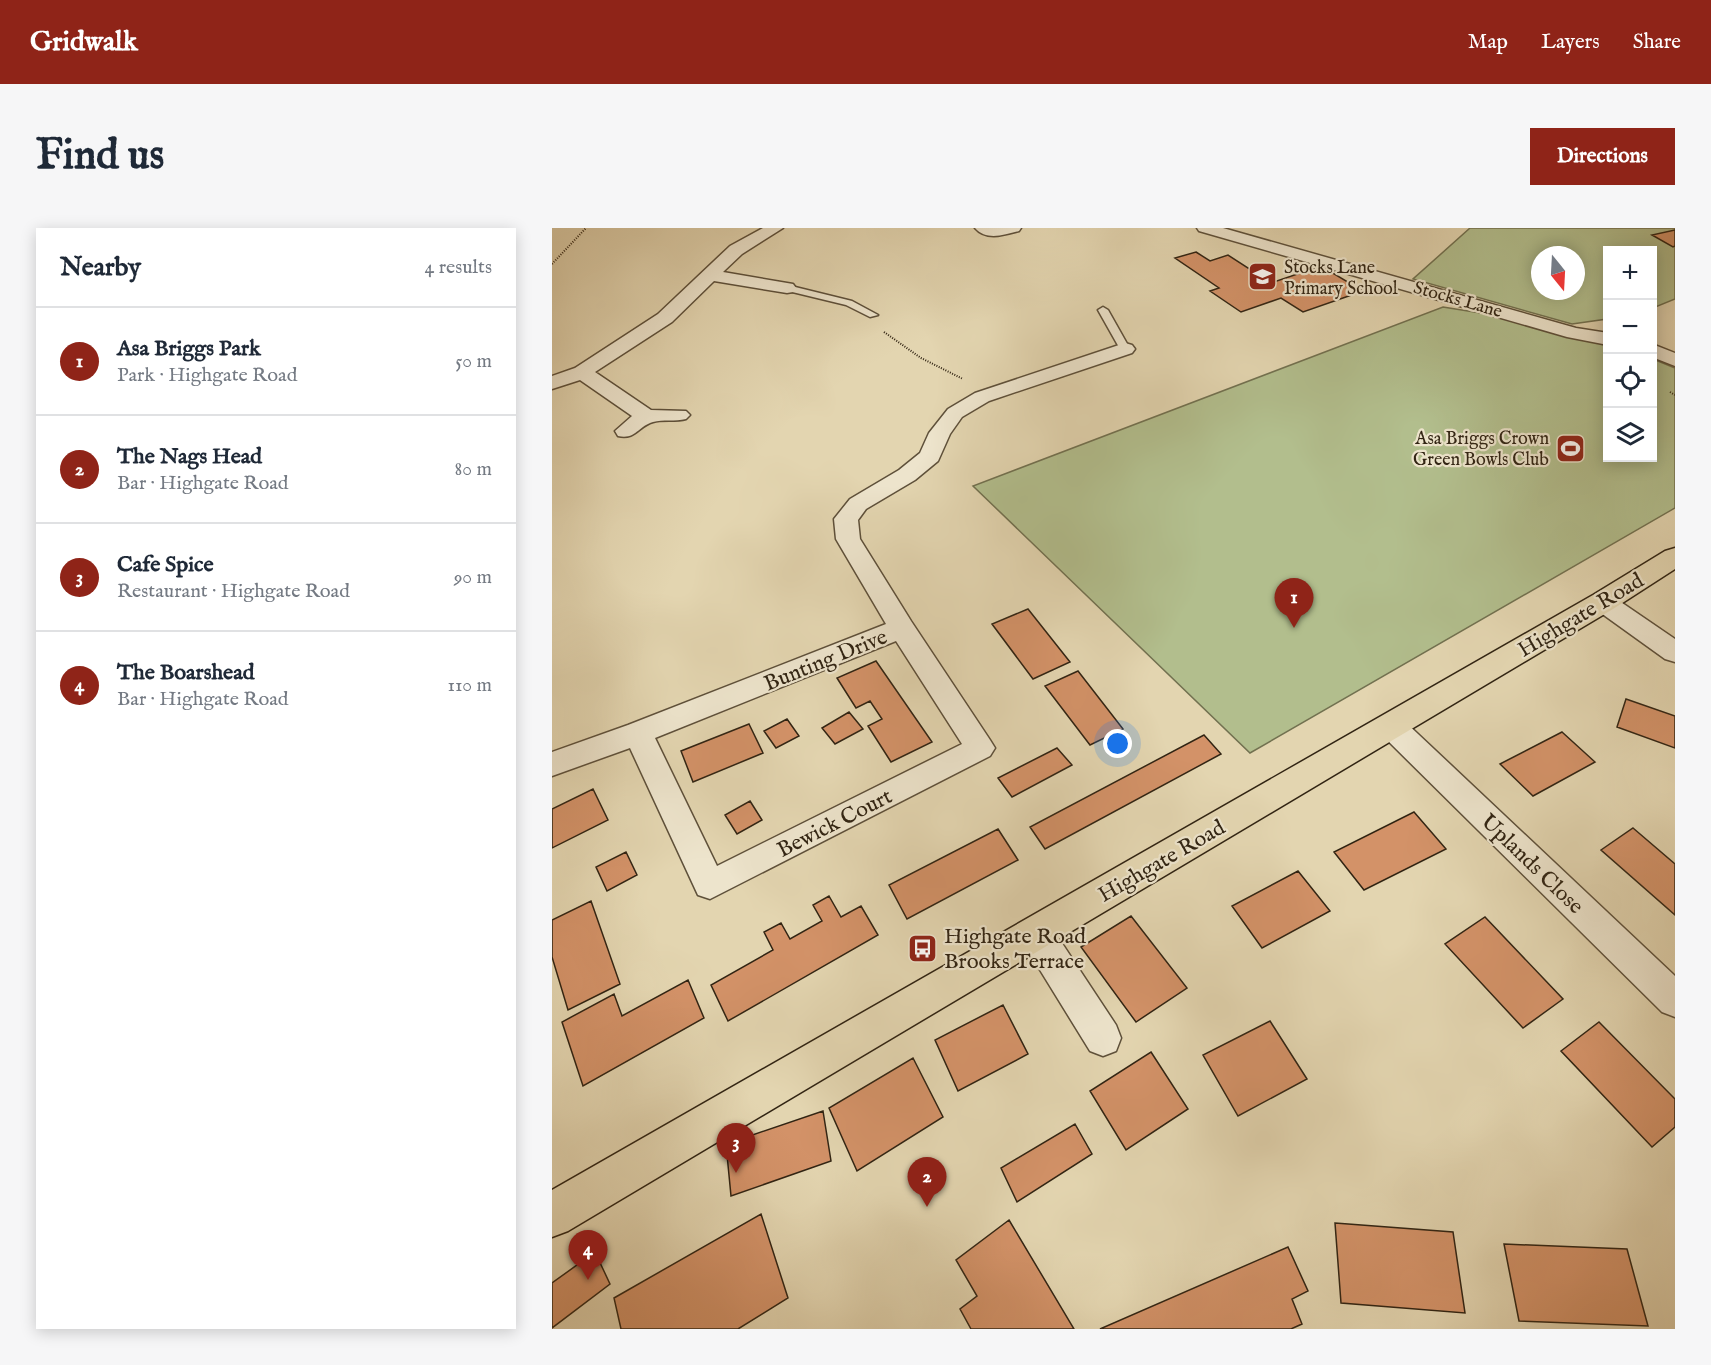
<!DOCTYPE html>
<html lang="en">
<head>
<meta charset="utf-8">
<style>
  body { margin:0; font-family:"IM FELL English",serif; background:#f6f6f7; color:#1f2937 }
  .controls { position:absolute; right:18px; top:18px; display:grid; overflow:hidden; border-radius:0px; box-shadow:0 3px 15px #0003 }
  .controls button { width:54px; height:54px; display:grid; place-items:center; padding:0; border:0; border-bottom:2px solid #e0e1e3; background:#fff; color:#1f2937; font:30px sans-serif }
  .compass { position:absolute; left:979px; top:18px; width:54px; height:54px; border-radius:50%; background:#fff; box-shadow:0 3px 15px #0003; rotate:162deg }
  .you { position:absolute; left:566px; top:516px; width:21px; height:21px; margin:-15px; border:4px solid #fff; border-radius:50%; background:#1a73e8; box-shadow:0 0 0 9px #1a73e833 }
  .badge { display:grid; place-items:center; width:39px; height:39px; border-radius:50%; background:#8f2418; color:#fff; font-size:20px; font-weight:700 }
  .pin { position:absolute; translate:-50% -50px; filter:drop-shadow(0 2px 3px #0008) }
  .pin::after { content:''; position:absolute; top:32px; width:21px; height:18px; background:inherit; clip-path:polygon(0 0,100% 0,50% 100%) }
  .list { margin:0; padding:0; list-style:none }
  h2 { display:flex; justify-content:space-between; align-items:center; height:78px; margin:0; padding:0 24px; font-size:26px }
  h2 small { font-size:20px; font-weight:400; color:#747a83 }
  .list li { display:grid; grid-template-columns:39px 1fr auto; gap:18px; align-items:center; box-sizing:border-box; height:108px; padding:0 24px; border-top:2px solid #e0e1e3 }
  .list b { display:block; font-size:22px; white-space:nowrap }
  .list p { margin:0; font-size:20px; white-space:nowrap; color:#747a83 }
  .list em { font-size:20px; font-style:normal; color:#747a83 }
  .icon { flex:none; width:33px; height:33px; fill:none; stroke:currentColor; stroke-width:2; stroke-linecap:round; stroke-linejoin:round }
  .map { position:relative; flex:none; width:1123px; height:1101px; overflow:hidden; border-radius:0px }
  header { display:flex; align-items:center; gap:36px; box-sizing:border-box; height:84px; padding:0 30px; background:#8f2418; color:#fff }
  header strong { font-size:28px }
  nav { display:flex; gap:33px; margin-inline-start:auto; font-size:21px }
  .intro { display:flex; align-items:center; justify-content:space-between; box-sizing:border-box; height:144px; padding:0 36px }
  h1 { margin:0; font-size:42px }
  .button { padding:15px 27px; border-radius:0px; background:#8f2418; color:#fff; font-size:21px; font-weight:700 }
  main { display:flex; gap:36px; padding:0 36px }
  aside { flex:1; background:#fff; border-radius:0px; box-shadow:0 3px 15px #0003 }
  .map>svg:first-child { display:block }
  .green { fill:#b2be8d; stroke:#727150; stroke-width:1.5; fill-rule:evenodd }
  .building { fill:#d39268; stroke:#312413; stroke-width:1.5 }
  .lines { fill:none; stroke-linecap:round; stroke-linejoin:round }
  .service-casing { stroke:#5e503a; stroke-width:3 }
  .minor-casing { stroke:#5e503a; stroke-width:3 }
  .primary-casing { stroke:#312413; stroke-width:3 }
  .path { stroke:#312413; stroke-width:2; stroke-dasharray:1 1.5; stroke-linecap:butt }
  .service { fill:#ede4cc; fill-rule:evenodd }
  .minor { fill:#ede4cc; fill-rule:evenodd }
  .primary { fill:#e3d5b0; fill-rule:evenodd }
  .labels { text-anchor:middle; stroke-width:4.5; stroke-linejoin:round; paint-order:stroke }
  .far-poi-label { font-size:18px; fill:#312413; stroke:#ede4cc; text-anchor:start }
  .far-street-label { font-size:18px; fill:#312413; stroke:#ede4cc }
  .street-label { font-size:22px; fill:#312413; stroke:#ede4cc }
  .poi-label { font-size:22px; fill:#312413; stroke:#ede4cc; text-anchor:start }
</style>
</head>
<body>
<header>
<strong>Gridwalk</strong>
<nav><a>Map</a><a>Layers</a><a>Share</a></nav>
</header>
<div class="intro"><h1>Find us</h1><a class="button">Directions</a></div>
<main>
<aside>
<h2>Nearby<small>4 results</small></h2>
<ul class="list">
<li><span class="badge">1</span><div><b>Asa Briggs Park</b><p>Park · Highgate Road</p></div><em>50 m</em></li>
<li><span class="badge">2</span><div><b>The Nags Head</b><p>Bar · Highgate Road</p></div><em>80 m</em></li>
<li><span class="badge">3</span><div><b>Cafe Spice</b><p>Restaurant · Highgate Road</p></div><em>90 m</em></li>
<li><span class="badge">4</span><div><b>The Boarshead</b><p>Bar · Highgate Road</p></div><em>110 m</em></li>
</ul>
</aside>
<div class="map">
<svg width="1123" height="1101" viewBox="0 0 1123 1101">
  <rect width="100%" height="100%" fill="#e3d5b0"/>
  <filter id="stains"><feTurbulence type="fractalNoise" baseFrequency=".00333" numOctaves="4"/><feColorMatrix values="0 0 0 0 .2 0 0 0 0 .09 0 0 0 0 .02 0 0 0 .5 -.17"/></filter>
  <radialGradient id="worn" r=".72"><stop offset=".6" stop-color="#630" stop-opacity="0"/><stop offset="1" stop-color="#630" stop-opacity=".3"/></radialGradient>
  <path class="green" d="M 918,0 L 1123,0 L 1123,71 L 1101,80 L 1100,22 L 1056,22 L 1055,91 L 1020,96 L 861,51 ZM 988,27 L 1024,27 L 1024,63 L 988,63 Z
    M 891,79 L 1022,100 L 1055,113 L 1056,230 L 1100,230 L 1101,131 L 1123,140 L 1123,280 L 698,525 L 421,258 Z"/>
  <path class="building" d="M 1123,2 L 1123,18 L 1121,19 L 1100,7 Z
    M 644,24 L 658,33 L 676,27 L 719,55 L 769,38 L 811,63 L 751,84 L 729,70 L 689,84 L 658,63 L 667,60 L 623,30 Z
    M 476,381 L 518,434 L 481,451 L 440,396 Z
    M 324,433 L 380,514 L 339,534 L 316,498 L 330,491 L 318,473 L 304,480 L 285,450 Z
    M 526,443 L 571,501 L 538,517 L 493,458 Z
    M 1074,471 L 1123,488 L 1123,520 L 1065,499 Z
    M 297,484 L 311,501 L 283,516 L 270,500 Z
    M 235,491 L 247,508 L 224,520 L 212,503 Z
    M 197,496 L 211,525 L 141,554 L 129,523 Z
    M 1010,504 L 1043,534 L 981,568 L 948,536 Z
    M 652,507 L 669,526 L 493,621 L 478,599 Z
    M 505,520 L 520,537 L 460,569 L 446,550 Z
    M 41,561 L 56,592 L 0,620 L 0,581 Z
    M 198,573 L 210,592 L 185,606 L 173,587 Z
    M 862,584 L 894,621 L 812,662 L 782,624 Z
    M 1081,600 L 1123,636 L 1123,687 L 1049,622 Z
    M 446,601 L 466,632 L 355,691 L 337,657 Z
    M 74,624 L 85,647 L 55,663 L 44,639 Z
    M 746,643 L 778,683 L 710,720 L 680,678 Z
    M 277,668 L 289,689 L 309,678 L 326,707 L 176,793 L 159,757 L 221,722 L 212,704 L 229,695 L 238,711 L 270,693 L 261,677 Z
    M 39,673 L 68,756 L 16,782 L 0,729 L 0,692 Z
    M 579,688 L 635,760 L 584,794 L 529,719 Z
    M 933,689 L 1011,771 L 971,800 L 893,716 Z
    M 136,752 L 152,790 L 31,858 L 10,794 L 62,766 L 70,788 Z
    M 451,777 L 476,826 L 406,863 L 383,812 Z
    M 718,793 L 755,851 L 686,888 L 651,827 Z
    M 1047,794 L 1123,871 L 1123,899 L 1100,919 L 1009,823 Z
    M 599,824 L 636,881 L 574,922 L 538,863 Z
    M 361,830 L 391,889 L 305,943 L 277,880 Z
    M 271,883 L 279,933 L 179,968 L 174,916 Z
    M 523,896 L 540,926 L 465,974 L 449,940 Z
    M 209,986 L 236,1070 L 186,1101 L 69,1101 L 62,1070 Z
    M 457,992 L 522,1101 L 419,1101 L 408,1081 L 425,1068 L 404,1032 Z
    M 783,995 L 901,1004 L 913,1085 L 789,1075 Z
    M 952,1016 L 1075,1021 L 1096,1098 L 967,1093 Z
    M 736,1019 L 756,1063 L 740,1071 L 750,1096 L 739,1101 L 548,1101 Z
    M 43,1024 L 58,1056 L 0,1100 L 0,1055 Z"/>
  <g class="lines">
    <defs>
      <path id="service" d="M 235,57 L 300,73 L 326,87 L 318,89 L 294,77 L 232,62 L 232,58 Z
        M 551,79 L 556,82 L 578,121 L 576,123 L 568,121 L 546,82 Z"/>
      <path id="minor" d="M 211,0 L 231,0 L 190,26 L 171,44 L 241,56 L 244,60 L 241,64 L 235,65 L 162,53 L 120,94 L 43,144 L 99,182 L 134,183 L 138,187 L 134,191 C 123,194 111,191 101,194 C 86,198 84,212 66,208 L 63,203 L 80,188 L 28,152 L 0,161 L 0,148 L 23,140 L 106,86 L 178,18 Z
        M 423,0 L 469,0 L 467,3 C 452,7 434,13 423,0 Z
        M 645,0 L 671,0 L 1024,100 L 1056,105 L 1056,117 L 1015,109 L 647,3 Z
        M 573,115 L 580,117 L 583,121 L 580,125 L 437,173 L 410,189 L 398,206 L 386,233 L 363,252 L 314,281 L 306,292 L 308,311 L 359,393 L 438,512 L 443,520 L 438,528 L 158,671 L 146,667 L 78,520 L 0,548 L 0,524 L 76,497 L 334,396 L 284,311 L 282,291 L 298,271 L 347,242 L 368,225 L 377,205 L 396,181 L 423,165 ZM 344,413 L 410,516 L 165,638 L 103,510 Z
        M 1100,116 L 1123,125 L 1123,138 L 1100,129 Z
        M 1051,365 L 1060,368 L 1123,411 L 1123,434 L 1113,431 L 1042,380 L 1038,374 L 1042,368 Z
        M 839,487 L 849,490 L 1123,748 L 1123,789 L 1110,784 L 829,506 L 825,498 L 829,490 Z
        M 484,690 L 496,694 L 564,797 L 569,810 L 564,823 L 551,828 L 538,823 L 472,716 L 467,705 L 472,694 Z"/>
      <path id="primary" d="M 1123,320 L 1123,341 L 1061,381 L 16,1003 L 0,1009 L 0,962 L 1041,367 L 1113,323 Z"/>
    </defs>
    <use href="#service" class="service-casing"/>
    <use href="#minor" class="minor-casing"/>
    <use href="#primary" class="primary-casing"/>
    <path class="path" d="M 0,36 L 34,0
      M 332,104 L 369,130 L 411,151
      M 1118,164 L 1123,167"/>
    <use href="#service" class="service"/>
    <use href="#minor" class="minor"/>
    <use href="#primary" class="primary"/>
  </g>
  <defs>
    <symbol id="school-square" viewBox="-11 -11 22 22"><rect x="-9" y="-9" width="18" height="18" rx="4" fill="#8f2418" stroke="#ede4cc"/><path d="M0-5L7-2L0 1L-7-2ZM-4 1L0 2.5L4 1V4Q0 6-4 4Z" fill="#fff"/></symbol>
    <symbol id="stadium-square" viewBox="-11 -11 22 22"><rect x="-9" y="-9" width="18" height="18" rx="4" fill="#8f2418" stroke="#ede4cc"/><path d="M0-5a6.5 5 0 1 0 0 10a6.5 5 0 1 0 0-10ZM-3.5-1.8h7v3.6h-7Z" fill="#fff"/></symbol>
    <symbol id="bus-square" viewBox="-11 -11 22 22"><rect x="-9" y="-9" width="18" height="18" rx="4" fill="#8f2418" stroke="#ede4cc"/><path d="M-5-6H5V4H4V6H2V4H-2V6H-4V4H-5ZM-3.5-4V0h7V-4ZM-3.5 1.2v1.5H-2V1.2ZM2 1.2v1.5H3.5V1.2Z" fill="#fff"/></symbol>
  </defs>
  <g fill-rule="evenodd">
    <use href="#school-square" x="694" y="32" width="33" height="33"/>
    <use href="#stadium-square" x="1002" y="204" width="33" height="33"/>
    <use href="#bus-square" x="354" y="704" width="33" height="33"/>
  </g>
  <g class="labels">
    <g class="far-poi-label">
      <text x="732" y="45">Stocks Lane<tspan x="732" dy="21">Primary School</tspan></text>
      <text x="997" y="216" text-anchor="end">Asa Briggs Crown<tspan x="997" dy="21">Green Bowls Club</tspan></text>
    </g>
    <g class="far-street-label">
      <text transform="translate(906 71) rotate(16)" y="6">Stocks Lane</text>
    </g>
    <g class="street-label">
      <text transform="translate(1028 386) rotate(-31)" y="8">Highgate Road</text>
      <text transform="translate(273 431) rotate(-22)" y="8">Bunting Drive</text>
      <text transform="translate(282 594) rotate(-27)" y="8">Bewick Court</text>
      <text transform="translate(609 632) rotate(-30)" y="8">Highgate Road</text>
      <text transform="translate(981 635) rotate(44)" y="8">Uplands Close</text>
    </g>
    <g class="poi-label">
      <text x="392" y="715">Highgate Road<tspan x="392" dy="25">Brooks Terrace</tspan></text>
    </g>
  </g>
  <rect width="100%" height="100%" filter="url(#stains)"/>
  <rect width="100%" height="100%" fill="url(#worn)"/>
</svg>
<div class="controls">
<button>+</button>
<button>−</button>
<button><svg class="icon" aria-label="locate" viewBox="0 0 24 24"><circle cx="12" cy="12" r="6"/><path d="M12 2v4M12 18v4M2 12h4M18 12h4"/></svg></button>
<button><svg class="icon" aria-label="layers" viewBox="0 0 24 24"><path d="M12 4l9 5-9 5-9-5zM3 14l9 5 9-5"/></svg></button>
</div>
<svg class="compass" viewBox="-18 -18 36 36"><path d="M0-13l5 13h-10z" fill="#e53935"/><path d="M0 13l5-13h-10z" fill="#747a83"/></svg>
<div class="you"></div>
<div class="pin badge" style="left:742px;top:400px">1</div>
<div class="pin badge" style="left:375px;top:979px">2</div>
<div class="pin badge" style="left:184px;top:945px">3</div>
<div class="pin badge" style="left:36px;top:1052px">4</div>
</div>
</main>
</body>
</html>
